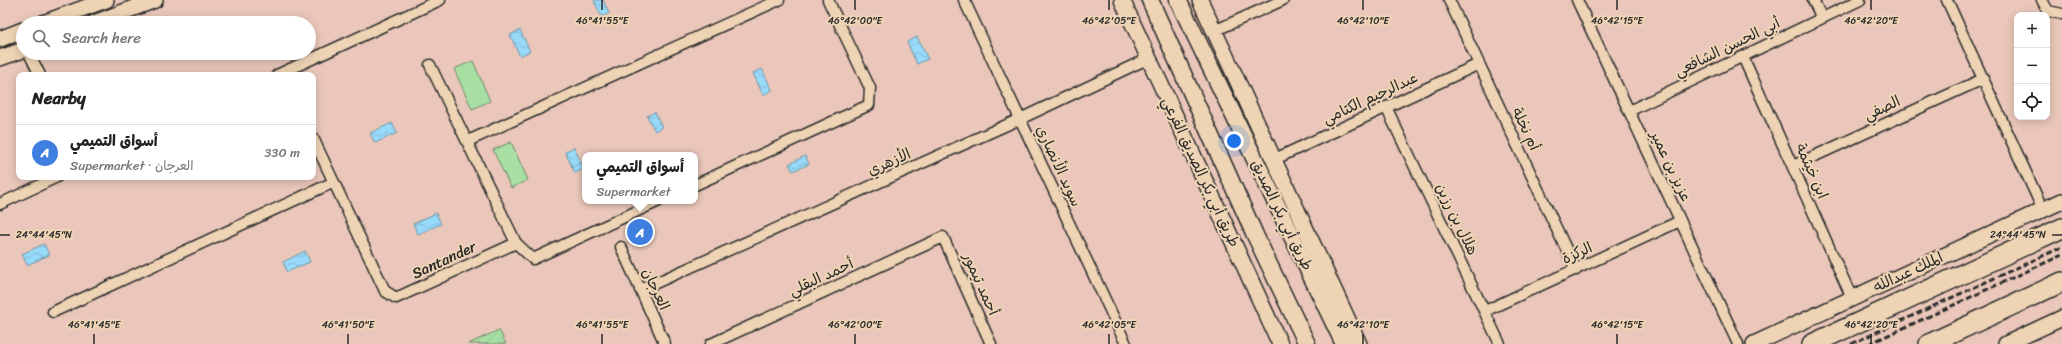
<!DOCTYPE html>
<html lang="en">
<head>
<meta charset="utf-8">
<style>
  body { margin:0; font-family:Sriracha,"Playpen Sans Arabic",sans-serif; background:#f2f2f2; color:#222 }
  .controls { position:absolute; right:12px; top:12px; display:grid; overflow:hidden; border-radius:8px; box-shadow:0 2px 10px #0003 }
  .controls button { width:36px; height:36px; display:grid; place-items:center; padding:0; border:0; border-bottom:1px solid #e0e0e0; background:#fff; color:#222; font:20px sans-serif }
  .you { position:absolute; left:1234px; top:141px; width:14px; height:14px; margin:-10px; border:3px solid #fff; border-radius:50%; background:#1a73e8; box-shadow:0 0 0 6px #1a73e833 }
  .badge { display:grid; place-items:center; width:26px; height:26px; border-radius:50%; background:#db2777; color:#fff; font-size:13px; font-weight:700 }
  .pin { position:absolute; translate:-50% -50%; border:2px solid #fff; box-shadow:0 1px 4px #0006 }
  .popup { position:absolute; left:582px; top:152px; width:116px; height:52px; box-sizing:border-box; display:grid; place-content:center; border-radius:8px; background:#fff; filter:drop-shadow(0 1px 3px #0005); font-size:13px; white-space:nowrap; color:#767676 }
  .popup b { font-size:15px; color:#222 }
  .popup::after { content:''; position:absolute; left:50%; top:100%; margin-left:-8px; border:8px solid transparent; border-top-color:#fff }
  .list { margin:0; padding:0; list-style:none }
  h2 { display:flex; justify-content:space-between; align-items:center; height:52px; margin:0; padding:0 16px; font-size:17px }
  h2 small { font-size:13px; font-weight:400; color:#767676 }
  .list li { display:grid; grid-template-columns:26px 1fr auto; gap:12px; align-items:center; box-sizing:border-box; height:56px; padding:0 16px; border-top:1px solid #e0e0e0 }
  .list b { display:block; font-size:15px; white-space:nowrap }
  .list p { margin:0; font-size:13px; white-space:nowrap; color:#767676 }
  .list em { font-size:13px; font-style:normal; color:#767676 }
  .icon { flex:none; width:22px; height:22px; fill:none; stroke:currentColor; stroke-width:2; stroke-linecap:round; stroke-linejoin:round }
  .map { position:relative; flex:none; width:2062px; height:344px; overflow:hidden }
  .search { position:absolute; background:#fff; box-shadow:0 2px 10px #0003; left:16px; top:16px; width:300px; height:44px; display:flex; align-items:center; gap:10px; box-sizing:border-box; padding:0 14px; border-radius:22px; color:#767676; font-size:15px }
  .panel { position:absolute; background:#fff; box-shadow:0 2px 10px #0003; left:16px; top:72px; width:300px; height:108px; border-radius:8px }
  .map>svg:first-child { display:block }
  .grass { fill:#a8e0a4; stroke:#6a8668 }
  .garden { fill:url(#garden-furrows); stroke:#6a8668 }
  .water { fill:url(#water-waves); stroke:#6c94a7 }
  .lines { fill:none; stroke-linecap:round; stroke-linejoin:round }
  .street-casing { stroke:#2b2b2b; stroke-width:13 }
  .secondary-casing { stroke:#2b2b2b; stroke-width:18 }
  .primary-casing { stroke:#2b2b2b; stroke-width:19 }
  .highway-casing { stroke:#2b2b2b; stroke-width:22 }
  .street { stroke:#eed4b5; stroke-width:10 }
  .secondary { stroke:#eed4b5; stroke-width:15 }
  .primary { stroke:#eed4b5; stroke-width:16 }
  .highway { stroke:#eed4b5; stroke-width:19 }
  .rail { stroke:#2b2b2b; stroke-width:3; stroke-dasharray:6 3; stroke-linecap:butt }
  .ticks { fill:none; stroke:#2b2b2b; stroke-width:1.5 }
  .labels { text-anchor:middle; stroke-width:4; stroke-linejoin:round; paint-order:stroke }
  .street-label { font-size:15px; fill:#2b2b2b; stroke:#eed4b5 }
  .ticks-label { font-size:10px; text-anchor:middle; fill:#2b2b2b; stroke:#eed4b5; stroke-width:4; stroke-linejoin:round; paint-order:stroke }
</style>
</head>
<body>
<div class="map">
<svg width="2062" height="344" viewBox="0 0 2062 344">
  <defs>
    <pattern id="garden-furrows" width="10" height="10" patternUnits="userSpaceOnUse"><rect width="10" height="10" fill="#a8e0a4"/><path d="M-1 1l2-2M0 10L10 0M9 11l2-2" fill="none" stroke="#91c08d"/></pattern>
    <pattern id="water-waves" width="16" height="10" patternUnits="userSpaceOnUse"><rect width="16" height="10" fill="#98dafa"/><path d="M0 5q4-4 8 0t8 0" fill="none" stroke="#83bbd6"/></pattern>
  </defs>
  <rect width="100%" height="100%" fill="#eac7ba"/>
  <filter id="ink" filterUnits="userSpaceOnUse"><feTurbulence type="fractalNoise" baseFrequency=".025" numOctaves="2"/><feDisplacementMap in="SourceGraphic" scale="8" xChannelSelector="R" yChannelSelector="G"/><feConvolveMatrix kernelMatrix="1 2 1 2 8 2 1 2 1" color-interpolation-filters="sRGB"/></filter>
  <g filter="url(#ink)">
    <path class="grass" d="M 473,61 L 490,101 L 472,109 L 454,69 Z
      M 511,142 L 528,180 L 511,188 L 493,150 Z"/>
    <path class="garden" d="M 499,330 L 506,344 L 468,344 Z"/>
    <path class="water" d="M 596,0 L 603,0 L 609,13 L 602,17 L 594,1 Z
      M 520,30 L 530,51 L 520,56 L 510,35 Z
      M 917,37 L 928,59 L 917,64 L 907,42 Z
      M 762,69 L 772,90 L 763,95 L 753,73 Z
      M 655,112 L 662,127 L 655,131 L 647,116 Z
      M 392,123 L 397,133 L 375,143 L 370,133 Z
      M 574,147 L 584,169 L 575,173 L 565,152 Z
      M 805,156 L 809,164 L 793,171 L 789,164 Z
      M 436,213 L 441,224 L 418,234 L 413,224 Z
      M 44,244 L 49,255 L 27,265 L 22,254 Z
      M 305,251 L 310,262 L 287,272 L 283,262 Z"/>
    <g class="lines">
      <defs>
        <path id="street" d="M 964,0 L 1126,344
          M 1449,0 L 1576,270
          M 1577,0 L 1738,344
          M 1813,0 L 1822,18
          M 1947,0 L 2043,210
          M 2042,0 L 2048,11 L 2062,14
          M 1214,31 L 1283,0
          M 29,53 L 40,75
          M 1743,57 L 1852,298
          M 430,65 L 516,243 L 533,259 L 659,201
          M 277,75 L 440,0
          M 1386,107 L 1500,344
          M 1629,111 L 1860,0
          M 313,138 L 385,291 L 396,298 L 516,243
          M 468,141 L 779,0
          M 1275,159 L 1479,64
          M 1793,166 L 1983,79
          M 695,185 L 869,105 L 870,88 L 828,0
          M 0,204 L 57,177
          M 621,247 L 665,344
          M 640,290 L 1020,119 L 1149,58
          M 1485,311 L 1680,221
          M 53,312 L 334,182
          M 711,344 L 943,237 L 991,344"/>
        <path id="secondary" d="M 1122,0 L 1280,344
          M 1200,0 L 1359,344
          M 43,23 L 106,0
          M 94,23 L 155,0
          M 0,39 L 23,30
          M 0,58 L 23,50
          M 1754,344 L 2062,201
          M 2006,344 L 2062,318"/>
        <path id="primary" d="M 1150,0 L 1255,235 L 1307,344
          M 1178,0 L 1344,344"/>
        <path id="highway" d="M 1812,344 L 2062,228
          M 1929,344 L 2062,282"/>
      </defs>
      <use href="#street" class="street-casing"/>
      <use href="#secondary" class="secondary-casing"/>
      <use href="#primary" class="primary-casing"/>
      <use href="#highway" class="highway-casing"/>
      <use href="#street" class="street"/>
      <use href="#secondary" class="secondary"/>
      <use href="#primary" class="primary"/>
      <use href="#highway" class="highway"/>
      <path class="rail" d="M 1851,344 L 2062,247
        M 1869,344 L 2062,255"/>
    </g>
  </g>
  <path class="ticks" d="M 602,0 L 602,10M 855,0 L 855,10M 1109,0 L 1109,10M 1363,0 L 1363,10M 1617,0 L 1617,10M 1871,0 L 1871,10M 0,235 L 10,235M 2052,235 L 2062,235M 94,334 L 94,344M 348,334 L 348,344M 602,334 L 602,344M 855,334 L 855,344M 1109,334 L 1109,344M 1363,334 L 1363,344M 1617,334 L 1617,344M 1871,334 L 1871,344"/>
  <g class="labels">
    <g class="street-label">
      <text transform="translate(1727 47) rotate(-26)" y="5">أبي الحسن الشافعي</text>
      <text transform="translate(1370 98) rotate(-25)" y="5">عبدالرحيم الكتامي</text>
      <text transform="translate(1882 108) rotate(-25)" y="5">الصفي</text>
      <text transform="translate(1526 129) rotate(65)" y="5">أم نخلة</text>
      <text transform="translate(889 162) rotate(-24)" y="5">الأزهري</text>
      <text transform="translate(1059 166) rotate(65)" y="5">سويد الأنصاري</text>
      <text transform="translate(1671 166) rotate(65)" y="5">عزيز بن عمير</text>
      <text transform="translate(1812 171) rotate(66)" y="5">ابن خيثمة</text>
      <text transform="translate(1201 172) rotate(65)" y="5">طريق أبي بكر الصديق الفرعي</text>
      <text transform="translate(1282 215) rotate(64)" y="5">طريق أبي بكر الصديق</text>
      <text transform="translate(1457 219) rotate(64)" y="5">هلال بن رزين</text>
      <text transform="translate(1577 253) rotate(-25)" y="5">الركزة</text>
      <text transform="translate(444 260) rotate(-25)" y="5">Santander</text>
      <text transform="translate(1908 272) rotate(-25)" y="5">الملك عبدالله</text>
      <text transform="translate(821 277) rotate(-25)" y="5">أحمد البقلي</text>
      <text transform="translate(981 284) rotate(66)" y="5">أحمد تيمور</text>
      <text transform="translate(656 289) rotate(65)" y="5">العرجان</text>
    </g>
  </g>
  <g class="ticks-label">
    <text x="602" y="24">46°41'55"E</text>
    <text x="855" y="24">46°42'00"E</text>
    <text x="1109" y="24">46°42'05"E</text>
    <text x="1363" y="24">46°42'10"E</text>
    <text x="1617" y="24">46°42'15"E</text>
    <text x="1871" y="24">46°42'20"E</text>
    <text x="44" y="238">24°44'45"N</text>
    <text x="2018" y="238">24°44'45"N</text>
    <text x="94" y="328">46°41'45"E</text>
    <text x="348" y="328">46°41'50"E</text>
    <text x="602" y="328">46°41'55"E</text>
    <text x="855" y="328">46°42'00"E</text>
    <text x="1109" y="328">46°42'05"E</text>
    <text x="1363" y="328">46°42'10"E</text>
    <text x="1617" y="328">46°42'15"E</text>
    <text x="1871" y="328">46°42'20"E</text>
  </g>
</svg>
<div class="controls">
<button>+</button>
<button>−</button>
<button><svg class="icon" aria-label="locate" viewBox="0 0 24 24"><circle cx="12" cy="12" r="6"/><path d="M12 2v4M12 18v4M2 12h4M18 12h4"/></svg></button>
</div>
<div class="you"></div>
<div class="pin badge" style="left:640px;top:232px;background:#3f7fe0">A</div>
<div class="popup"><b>أسواق التميمي</b>Supermarket</div>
<div class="search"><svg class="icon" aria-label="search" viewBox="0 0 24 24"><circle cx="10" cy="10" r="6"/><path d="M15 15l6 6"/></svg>Search here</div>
<section class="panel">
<h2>Nearby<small></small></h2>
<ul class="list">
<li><span class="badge" style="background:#3f7fe0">A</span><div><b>أسواق التميمي</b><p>Supermarket · العرجان</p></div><em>330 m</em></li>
</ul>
</section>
</div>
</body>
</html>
